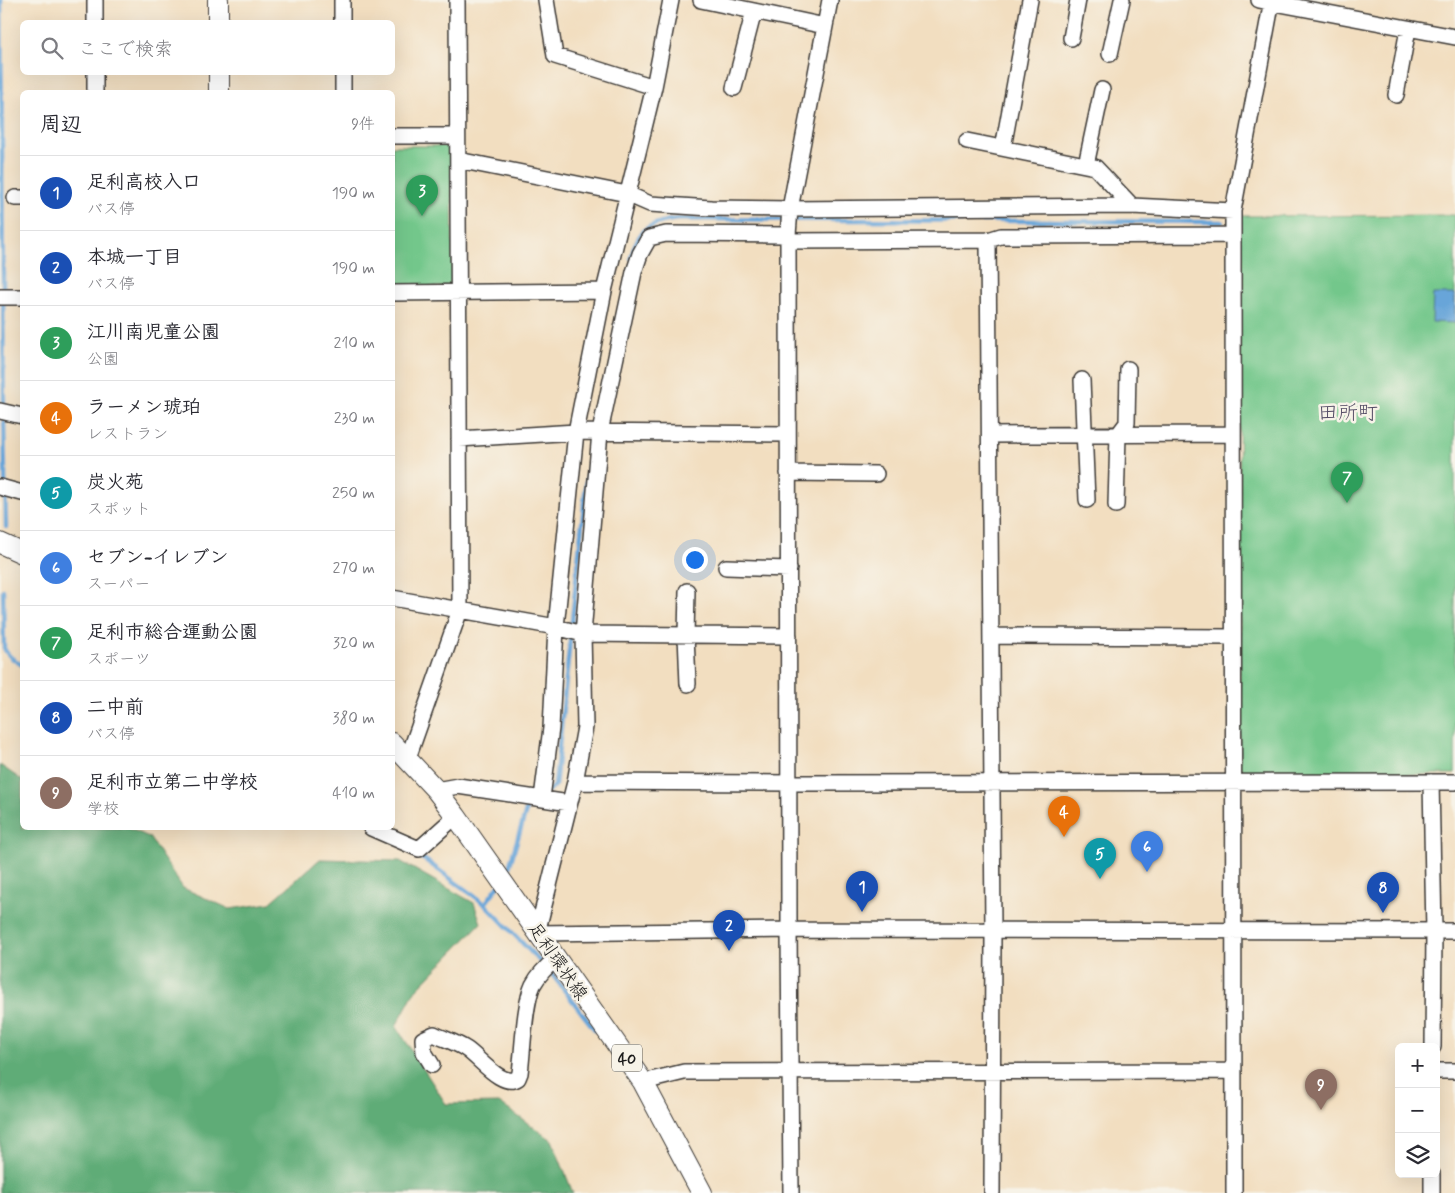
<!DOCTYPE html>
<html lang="ja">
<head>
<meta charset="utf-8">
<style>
  body { margin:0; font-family:Mynerve,"Klee One",sans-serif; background:#f7f7f7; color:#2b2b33 }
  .controls { position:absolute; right:15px; bottom:15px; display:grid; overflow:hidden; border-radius:8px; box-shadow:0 5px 20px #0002 }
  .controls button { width:45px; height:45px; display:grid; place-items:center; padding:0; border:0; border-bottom:1px solid #e1e1e2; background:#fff; color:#2b2b33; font:25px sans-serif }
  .you { position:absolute; left:694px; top:559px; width:18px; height:18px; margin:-12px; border:4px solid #fff; border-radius:50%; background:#1a73e8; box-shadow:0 0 0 8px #1a73e833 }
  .badge { display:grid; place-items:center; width:32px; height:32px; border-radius:50%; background:#c8321e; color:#fff; font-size:16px; font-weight:700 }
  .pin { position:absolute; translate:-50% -41px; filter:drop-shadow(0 1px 2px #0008) }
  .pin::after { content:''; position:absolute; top:26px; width:18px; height:15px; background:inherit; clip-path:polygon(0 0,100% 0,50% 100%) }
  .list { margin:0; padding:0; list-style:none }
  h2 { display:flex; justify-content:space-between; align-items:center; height:65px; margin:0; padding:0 20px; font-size:21px }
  h2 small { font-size:16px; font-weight:400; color:#7c7c81 }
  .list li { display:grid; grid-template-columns:32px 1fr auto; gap:15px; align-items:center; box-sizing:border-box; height:75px; padding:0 20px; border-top:1px solid #e1e1e2 }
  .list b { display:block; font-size:19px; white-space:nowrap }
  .list p { margin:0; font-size:16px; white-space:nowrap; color:#7c7c81 }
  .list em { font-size:16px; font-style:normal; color:#7c7c81 }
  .icon { flex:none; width:28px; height:28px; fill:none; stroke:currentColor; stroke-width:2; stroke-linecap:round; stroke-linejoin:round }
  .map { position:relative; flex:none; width:1455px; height:1193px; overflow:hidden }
  .search { position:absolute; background:#fff; box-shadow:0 5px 20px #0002; left:20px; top:20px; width:375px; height:55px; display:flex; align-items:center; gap:12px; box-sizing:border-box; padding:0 18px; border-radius:8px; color:#7c7c81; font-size:19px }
  .panel { position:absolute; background:#fff; box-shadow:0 5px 20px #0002; left:20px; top:90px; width:375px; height:740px; border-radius:8px }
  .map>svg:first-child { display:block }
  .green { fill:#73c78b; stroke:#487254 }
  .forest { fill:#5eac77; stroke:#3d644a }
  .water { fill:#68a5d9; stroke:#42607a }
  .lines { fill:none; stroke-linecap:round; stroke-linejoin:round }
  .stream { stroke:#68a5d9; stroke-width:4.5 }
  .minor-casing { stroke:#3c3935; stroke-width:18 }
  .major-casing { stroke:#3c3935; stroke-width:22 }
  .minor { stroke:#fff; stroke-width:15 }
  .major { stroke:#fff; stroke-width:20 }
  .labels { text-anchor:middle; stroke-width:5; stroke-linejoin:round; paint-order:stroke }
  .shield { fill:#f7f3e8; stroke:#5e5c59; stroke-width:1 }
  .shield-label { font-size:16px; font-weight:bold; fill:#1c1c1c }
  .street-label { font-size:18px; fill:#1c1c1c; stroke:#f7f3e8 }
  .quarter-label { font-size:20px; fill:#534c65; stroke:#f7f3e8 }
</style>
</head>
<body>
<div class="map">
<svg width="1455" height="1193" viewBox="0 0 1455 1193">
  <rect width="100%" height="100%" fill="#f7f3e8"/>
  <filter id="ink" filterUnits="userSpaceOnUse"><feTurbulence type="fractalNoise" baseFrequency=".02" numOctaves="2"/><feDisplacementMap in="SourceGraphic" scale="10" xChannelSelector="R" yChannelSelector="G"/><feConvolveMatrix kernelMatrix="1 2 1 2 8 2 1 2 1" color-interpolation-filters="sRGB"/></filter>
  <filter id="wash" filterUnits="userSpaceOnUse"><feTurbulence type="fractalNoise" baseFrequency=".0096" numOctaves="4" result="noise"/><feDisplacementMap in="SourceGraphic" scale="20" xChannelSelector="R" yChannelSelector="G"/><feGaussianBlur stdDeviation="1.12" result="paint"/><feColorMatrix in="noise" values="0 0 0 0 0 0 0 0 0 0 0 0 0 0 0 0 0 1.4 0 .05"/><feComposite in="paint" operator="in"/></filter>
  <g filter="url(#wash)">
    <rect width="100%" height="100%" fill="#f2dec0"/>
    <path class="green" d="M 392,146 L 449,146 L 452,151 L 453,282 L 447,287 L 393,287 Z
      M 1455,215 L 1455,774 L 1272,775 L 1245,771 L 1240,767 L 1239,238 L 1241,216 Z"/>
    <path class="forest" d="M 0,765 L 22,780 L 22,828 L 128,828 L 149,837 L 183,888 L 230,909 L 270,903 L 320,859 L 400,861 L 474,903 L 481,923 L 415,991 L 396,1026 L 446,1104 L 499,1103 L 552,1140 L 573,1193 L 0,1193 Z"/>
    <path class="water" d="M 1433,294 L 1455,294 L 1455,323 L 1432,322 Z"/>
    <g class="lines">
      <path class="stream" d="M 1,0 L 4,408
        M 631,258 C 638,228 649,223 678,219 L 1222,222
        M 4,416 L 6,527
        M 3,590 L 4,648 C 7,656 15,661 22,665
        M 546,792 L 555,786 L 586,485 L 590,462
        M 414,854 L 425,860 L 485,904 L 551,973 L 595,1030
        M 505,876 L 508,871 L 528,804 L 533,801
        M 485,904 L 499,885"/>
    </g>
  </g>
  <g filter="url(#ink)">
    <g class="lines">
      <defs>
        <path id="minor" d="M 95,0 L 95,22
          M 342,0 L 342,22
          M 546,0 L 555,56 L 654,87
          M 701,0 L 825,26
          M 1259,0 L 1455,37
          M 1071,38 L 1078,0
          M 1110,54 L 1122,0
          M 95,72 L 95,92
          M 343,72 L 343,92
          M 734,88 L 754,11
          M 1396,95 L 1408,29
          M 392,136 L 457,136
          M 967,141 L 1095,167 L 1132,206
          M 1003,148 L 1030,0
          M 458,160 L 627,194 L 650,204 L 711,208 L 790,209 L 1132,206 L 1233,211
          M 1086,165 L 1102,90
          M 15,198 L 22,198
          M 788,235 L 666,234 L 649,238 L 640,254 L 634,272 L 600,432 L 583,634 L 585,727 L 575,782 L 537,933 L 789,930 L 1455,931
          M 988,240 L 993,931 L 992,1193
          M 788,241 L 988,240 L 1001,236 L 1233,235
          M 392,293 L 604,291
          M 0,297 L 22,297
          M 1082,380 L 1087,500
          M 0,411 L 22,416
          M 990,435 L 1233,434
          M 459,439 L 576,432 L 788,434
          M 788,473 L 876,474
          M 0,487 L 22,493
          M 1116,505 L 1118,435 L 1127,423 L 1128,369
          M 726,567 L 789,569
          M 687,591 L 686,635 L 688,684
          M 392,598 L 556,627 L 583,634 L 789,636
          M 991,636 L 1233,637
          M 408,758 L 460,610 L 457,0
          M 575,782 L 789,783 L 1455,782
          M 1431,782 L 1434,931 L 1433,1047
          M 436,790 L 458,786 L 569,803
          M 542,798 L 551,728 L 556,627 L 576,432 L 604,291 L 654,87 L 671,0
          M 371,828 L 419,849 L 456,816
          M 432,1065 L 424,1052 L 423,1039 L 434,1034 C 444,1039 457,1043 466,1049 C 479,1057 502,1089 518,1078 L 520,1073 C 523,1051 524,1004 533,985 C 539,974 547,966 556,959
          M 1436,1071 L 1455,1071
          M 643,1082 L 684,1072 L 1234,1071
          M 791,1193 L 789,930 L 788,235 L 790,209 L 830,0
          M 1234,1193 L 1233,211 L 1272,0
          M 1432,1193 L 1432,1174"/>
        <path id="major" d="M 218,0 L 218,22
          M 219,72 L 219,92
          M 0,543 L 22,553
          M 392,743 L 436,790 L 456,816 L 643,1082 L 702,1193"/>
      </defs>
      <use href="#minor" class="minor-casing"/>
      <use href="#major" class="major-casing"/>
      <use href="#minor" class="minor"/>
      <use href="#major" class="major"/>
    </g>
  </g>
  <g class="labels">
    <rect class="shield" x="612" y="1044.5" width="30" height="27" rx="4"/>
    <g class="shield-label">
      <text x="627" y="1064">40</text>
    </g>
    <g class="street-label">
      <text transform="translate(558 961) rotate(55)" y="6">足利環状線</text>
    </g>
    <g class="quarter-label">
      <text x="1348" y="419">田所町</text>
    </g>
  </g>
</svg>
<div class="controls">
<button>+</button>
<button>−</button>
<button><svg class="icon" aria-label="layers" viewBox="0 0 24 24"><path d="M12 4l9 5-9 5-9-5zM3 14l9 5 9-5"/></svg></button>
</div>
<div class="you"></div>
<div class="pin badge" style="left:862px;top:912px;background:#1a4fb4">1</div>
<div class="pin badge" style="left:729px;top:951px;background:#1a4fb4">2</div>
<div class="pin badge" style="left:422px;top:216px;background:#2e9e5b">3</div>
<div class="pin badge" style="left:1064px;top:837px;background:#e8710a">4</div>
<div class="pin badge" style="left:1100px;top:879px;background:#0f9aa8">5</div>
<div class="pin badge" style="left:1147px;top:872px;background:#3f7fe0">6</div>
<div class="pin badge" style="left:1347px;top:503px;background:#2e9e5b">7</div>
<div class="pin badge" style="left:1383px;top:913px;background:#1a4fb4">8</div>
<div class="pin badge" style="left:1321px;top:1110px;background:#8d6e63">9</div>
<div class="search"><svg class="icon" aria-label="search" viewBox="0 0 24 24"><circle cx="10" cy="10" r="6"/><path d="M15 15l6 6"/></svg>ここで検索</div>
<section class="panel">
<h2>周辺<small>9件</small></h2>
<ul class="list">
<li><span class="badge" style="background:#1a4fb4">1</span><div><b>足利高校入口</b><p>バス停</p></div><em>190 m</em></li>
<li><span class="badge" style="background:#1a4fb4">2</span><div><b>本城一丁目</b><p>バス停</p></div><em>190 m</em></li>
<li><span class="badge" style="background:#2e9e5b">3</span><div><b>江川南児童公園</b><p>公園</p></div><em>210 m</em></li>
<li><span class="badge" style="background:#e8710a">4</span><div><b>ラーメン琥珀</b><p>レストラン</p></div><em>230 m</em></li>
<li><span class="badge" style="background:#0f9aa8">5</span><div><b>炭火苑</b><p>スポット</p></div><em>250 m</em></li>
<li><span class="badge" style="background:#3f7fe0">6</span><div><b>セブン-イレブン</b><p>スーパー</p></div><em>270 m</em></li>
<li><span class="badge" style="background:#2e9e5b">7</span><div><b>足利市総合運動公園</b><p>スポーツ</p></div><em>320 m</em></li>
<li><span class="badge" style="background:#1a4fb4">8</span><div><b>二中前</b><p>バス停</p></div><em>380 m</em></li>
<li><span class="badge" style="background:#8d6e63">9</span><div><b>足利市立第二中学校</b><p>学校</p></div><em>410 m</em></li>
</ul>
</section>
</div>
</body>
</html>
